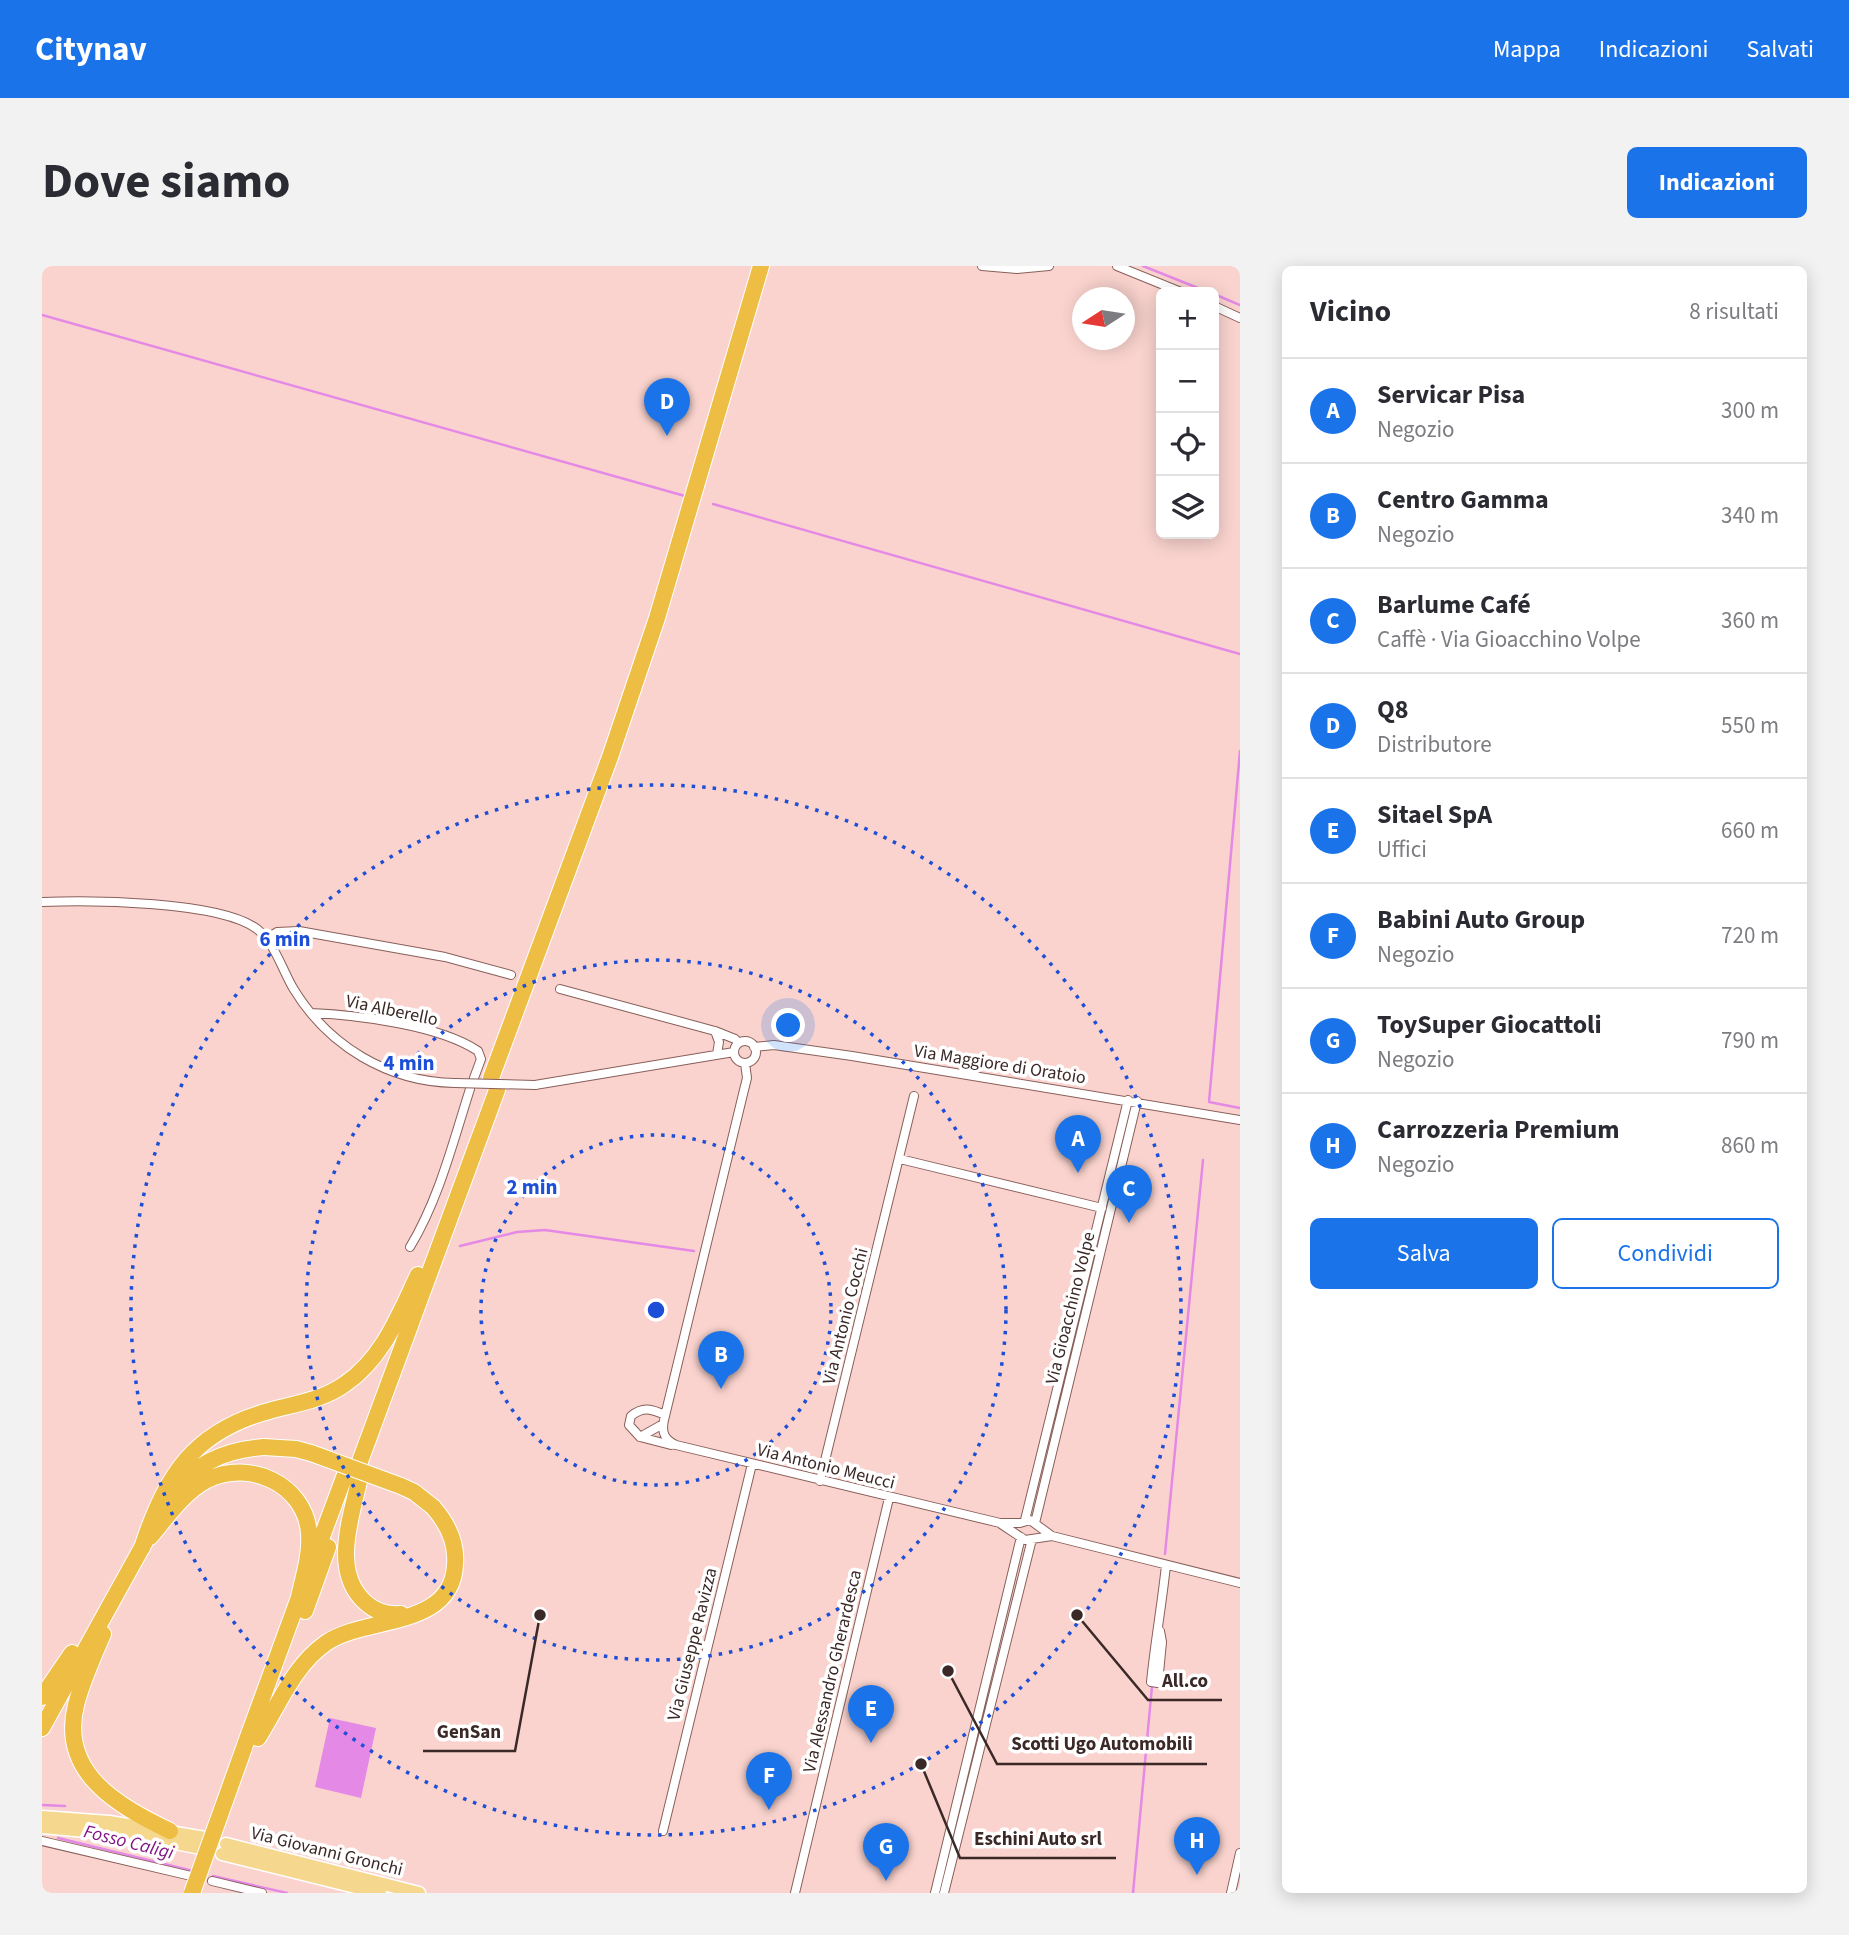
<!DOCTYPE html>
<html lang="it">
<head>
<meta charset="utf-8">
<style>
  body { margin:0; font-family:"Source Sans 3",sans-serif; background:#f2f2f3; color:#2b2b33 }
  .controls { position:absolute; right:21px; top:21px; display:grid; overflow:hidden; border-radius:10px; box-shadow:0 4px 18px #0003 }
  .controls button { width:63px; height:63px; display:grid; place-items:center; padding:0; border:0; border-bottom:2px solid #e1e1e2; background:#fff; color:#2b2b33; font:35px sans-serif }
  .compass { position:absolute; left:1030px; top:21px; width:63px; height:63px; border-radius:50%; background:#fff; box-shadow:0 4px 18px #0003; rotate:258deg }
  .you { position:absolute; left:747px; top:760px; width:24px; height:24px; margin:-18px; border:5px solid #fff; border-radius:50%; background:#1a73e8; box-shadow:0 0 0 10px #1a73e833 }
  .badge { display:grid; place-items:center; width:46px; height:46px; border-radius:50%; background:#1a73e8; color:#fff; font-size:23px; font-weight:700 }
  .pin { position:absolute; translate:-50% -58px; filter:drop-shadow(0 2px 4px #0008) }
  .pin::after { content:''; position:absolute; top:37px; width:24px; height:21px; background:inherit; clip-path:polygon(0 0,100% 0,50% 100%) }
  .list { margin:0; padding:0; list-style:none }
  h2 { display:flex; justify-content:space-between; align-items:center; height:91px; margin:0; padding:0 28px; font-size:30px }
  h2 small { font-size:23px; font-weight:400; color:#7c7c81 }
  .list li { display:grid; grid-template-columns:46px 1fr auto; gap:21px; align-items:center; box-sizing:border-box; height:105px; padding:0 28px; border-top:2px solid #e1e1e2 }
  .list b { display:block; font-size:26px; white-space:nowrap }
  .list p { margin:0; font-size:23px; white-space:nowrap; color:#7c7c81 }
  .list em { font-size:23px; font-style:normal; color:#7c7c81 }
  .actions { display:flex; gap:14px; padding:21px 28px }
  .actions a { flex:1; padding:16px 0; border:2px solid #1a73e8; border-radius:10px; text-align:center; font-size:24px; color:#1a73e8 }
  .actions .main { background:#1a73e8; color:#fff }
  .icon { flex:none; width:38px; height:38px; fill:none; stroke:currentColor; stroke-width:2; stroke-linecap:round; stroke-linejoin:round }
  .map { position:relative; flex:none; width:1198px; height:1627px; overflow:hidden; border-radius:10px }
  header { display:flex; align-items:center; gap:42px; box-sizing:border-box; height:98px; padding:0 35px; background:#1a73e8; color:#fff }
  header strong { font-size:33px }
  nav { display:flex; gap:38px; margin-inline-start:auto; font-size:24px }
  .intro { display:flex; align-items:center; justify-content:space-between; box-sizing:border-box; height:168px; padding:0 42px }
  h1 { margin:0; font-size:49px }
  .button { padding:18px 32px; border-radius:10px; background:#1a73e8; color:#fff; font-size:24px; font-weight:700 }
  main { display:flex; gap:42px; padding:0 42px }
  aside { flex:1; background:#fff; border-radius:10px; box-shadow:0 4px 18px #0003 }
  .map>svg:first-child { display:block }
  .water { fill:#e489e5 }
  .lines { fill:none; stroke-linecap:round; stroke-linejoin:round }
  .stream { stroke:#e489e5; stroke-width:2.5 }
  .street-casing { stroke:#895f5a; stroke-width:10 }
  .primary-casing { stroke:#fff; stroke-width:15 }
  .highway-casing { stroke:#fff; stroke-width:18 }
  .street { stroke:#fff; stroke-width:8 }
  .primary { stroke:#f5d78e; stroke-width:12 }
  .highway { stroke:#eebd43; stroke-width:16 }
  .street-bridge-casing { stroke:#895f5a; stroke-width:10; stroke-linecap:butt }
  .highway-bridge-casing { stroke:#fff; stroke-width:18; stroke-linecap:butt }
  .street-bridge { stroke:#fff; stroke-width:8 }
  .highway-bridge { stroke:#eebd43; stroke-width:16 }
  .ring { fill:none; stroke:#1d4ed8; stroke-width:3.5; stroke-dasharray:3.5 7 }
  .labels { text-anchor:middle; stroke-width:7; stroke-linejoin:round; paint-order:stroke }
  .street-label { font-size:18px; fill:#3b2927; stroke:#fff }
  .water-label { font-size:19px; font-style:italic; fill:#831387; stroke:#fff }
  .centre { fill:#1d4ed8; stroke:#fff; stroke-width:3.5 }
  .ring-label { font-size:21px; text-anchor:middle; font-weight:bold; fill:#1d4ed8; stroke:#fff; stroke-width:7; stroke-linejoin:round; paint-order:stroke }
  .leader { fill:none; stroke:#3b2927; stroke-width:2.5 }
  .callout-dot { fill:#3b2927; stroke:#fff; stroke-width:2.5 }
  .callout-label { font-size:19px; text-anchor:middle; font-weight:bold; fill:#3b2927; stroke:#fff; stroke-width:7; stroke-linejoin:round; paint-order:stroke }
</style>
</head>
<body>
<header>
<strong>Citynav</strong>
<nav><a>Mappa</a><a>Indicazioni</a><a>Salvati</a></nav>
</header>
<div class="intro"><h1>Dove siamo</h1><a class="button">Indicazioni</a></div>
<main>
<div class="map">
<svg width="1198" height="1627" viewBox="0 0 1198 1627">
  <rect width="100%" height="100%" fill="#fad3ce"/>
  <path class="water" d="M 288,1452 L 334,1462 L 319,1532 L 273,1521 Z"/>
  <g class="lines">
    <path class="stream" d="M 1101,0 L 1166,26
      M 1172,28 L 1198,39
      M 0,49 L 643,230
      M 671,238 L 1198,388
      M 1198,485 L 1167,836 L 1198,842
      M 418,980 L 475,966 L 503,964 L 652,985
      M 1123,1288 L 1161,894
      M 0,1539 L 23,1540
      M 16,1572 L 151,1605
      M 171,1610 L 245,1627
      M 1091,1627 L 1110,1420"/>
    <defs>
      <path id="street" d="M 940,0 L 975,3 L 1007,0
        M 1075,0 L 1139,26
        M 1172,40 L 1198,52
        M 0,636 C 48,634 178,635 215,663 C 232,676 240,703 251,722 C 286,780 346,816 413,817
        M 224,673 L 235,666 L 257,665 L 403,691 L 469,709
        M 518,723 L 673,765 L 693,773 L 697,777
        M 269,747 C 316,749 397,759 436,785 L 439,793 L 432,812
        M 673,765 L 677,776 L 675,788
        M692 786a11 11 0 1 1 22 0a11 11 0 1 1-22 0Z
        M 712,781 L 732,779 L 810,790 L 1198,854
        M 703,797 L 705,812 L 702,824 L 622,1154 C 619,1167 623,1174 634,1179 L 958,1257 L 978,1257 L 988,1254 L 1010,1270 L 1198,1317
        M 493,819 L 692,786
        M 858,893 L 1060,942
        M 368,981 C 397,933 411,876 428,823
        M 623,1149 C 610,1143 601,1140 589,1150 L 587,1159 L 598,1171 L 629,1179
        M 598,1171 L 621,1158
        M 778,1215 L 872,830
        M 983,1254 L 1086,834
        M 993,1257 L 1095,835
        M 959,1258 L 983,1274 L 1010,1270
        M 1118,1365 L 1120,1376 L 1116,1417 L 1109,1416 C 1113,1376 1120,1338 1124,1299
        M 621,1565 L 710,1198
        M 0,1575 L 149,1610
        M 170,1615 L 220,1627
        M 753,1627 L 847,1232
        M 893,1627 L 979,1271
        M 902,1627 L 990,1273
        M 1189,1627 L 1198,1587"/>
      <path id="primary" d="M 0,1551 L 67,1556 L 163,1572
        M 0,1561 L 98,1570 L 159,1582
        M 184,1578 L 377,1627
        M 180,1588 L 338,1627"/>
      <path id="highway" d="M 449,812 L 568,491 L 615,352 L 719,0
        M 317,1198 L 455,824
        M 318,1211 C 310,1249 288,1306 324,1337 C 334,1346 345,1349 359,1348
        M 128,1234 C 150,1198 181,1184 222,1181
        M 108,1271 C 125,1251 141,1227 165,1214 C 207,1193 263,1218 267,1267 C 269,1290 260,1315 256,1336
        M 100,1282 C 123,1210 152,1165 227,1145 C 252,1138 281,1134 303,1118 C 341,1092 357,1049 376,1009
        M 272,1292 L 304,1206
        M 263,1345 L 286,1281
        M 61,1368 C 51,1391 40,1415 34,1439 C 17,1508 77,1540 128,1565
        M 0,1431 L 30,1387
        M 0,1462 L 104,1274
        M 216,1472 C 237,1439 251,1400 284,1377 C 323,1350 410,1363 413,1299 C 415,1277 405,1257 391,1241
        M 203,1479 L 259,1326"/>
    </defs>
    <use href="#street" class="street-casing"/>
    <use href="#primary" class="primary-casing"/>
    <use href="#highway" class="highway-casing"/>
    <use href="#street" class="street"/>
    <use href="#primary" class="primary"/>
    <use href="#highway" class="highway"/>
    <defs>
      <path id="street-bridge" d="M 413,817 L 493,819"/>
      <path id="highway-bridge" d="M 222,1181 L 254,1183 L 269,1187 L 359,1220 L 372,1226 L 391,1241
        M 150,1627 L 202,1482"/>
    </defs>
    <use href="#street-bridge" class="street-bridge-casing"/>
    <use href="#highway-bridge" class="highway-bridge-casing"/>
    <use href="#street-bridge" class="street-bridge"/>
    <use href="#highway-bridge" class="highway-bridge"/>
  </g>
  <g class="ring">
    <circle cx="614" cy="1044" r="175"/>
    <circle cx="614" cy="1044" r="350"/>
    <circle cx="614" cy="1044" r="525"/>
  </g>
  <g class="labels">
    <g class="street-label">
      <text transform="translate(350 744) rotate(12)" y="6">Via Alberello</text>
      <text transform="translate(958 798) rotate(9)" y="6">Via Maggiore di Oratoio</text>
      <text transform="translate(1028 1042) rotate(-76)" y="6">Via Gioacchino Volpe</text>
      <text transform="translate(803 1050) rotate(-76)" y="6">Via Antonio Cocchi</text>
      <text transform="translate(784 1200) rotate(14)" y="6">Via Antonio Meucci</text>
      <text transform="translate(650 1378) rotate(-76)" y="6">Via Giuseppe Ravizza</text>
      <text transform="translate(790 1405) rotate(-77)" y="6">Via Alessandro Gherardesca</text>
      <text transform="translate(285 1585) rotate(14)" y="6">Via Giovanni Gronchi</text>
    </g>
    <g class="water-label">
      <text transform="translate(87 1575) rotate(14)" y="7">Fosso Caligi</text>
    </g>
  </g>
  <circle cx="614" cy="1044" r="10" class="centre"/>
  <g class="ring-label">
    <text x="243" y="680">6 min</text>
    <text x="367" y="804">4 min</text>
    <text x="490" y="928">2 min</text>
  </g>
  <path class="leader" d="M1035 1349L1106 1434H1180M498 1349L473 1485H381M906 1405L955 1498H1165M879 1498L918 1592H1074"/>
  <g class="callout-dot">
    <circle cx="1035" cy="1349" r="7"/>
    <circle cx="498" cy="1349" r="7"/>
    <circle cx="906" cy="1405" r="7"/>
    <circle cx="879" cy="1498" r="7"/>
  </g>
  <g class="callout-label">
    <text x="1143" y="1421">All.co</text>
    <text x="427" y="1472">GenSan</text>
    <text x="1060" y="1484">Scotti Ugo Automobili</text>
    <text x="996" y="1579">Eschini Auto srl</text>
  </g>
</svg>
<div class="controls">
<button>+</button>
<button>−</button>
<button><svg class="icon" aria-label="locate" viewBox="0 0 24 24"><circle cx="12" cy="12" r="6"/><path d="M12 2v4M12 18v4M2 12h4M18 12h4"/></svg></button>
<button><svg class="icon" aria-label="layers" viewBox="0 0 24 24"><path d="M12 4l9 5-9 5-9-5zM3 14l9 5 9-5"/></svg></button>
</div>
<svg class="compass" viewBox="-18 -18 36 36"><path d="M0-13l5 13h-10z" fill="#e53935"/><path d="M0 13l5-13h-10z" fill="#7c7c81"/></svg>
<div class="you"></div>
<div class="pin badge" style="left:1036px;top:907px">A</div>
<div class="pin badge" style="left:679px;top:1123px">B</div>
<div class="pin badge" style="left:1087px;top:957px">C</div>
<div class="pin badge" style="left:625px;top:170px">D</div>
<div class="pin badge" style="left:829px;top:1477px">E</div>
<div class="pin badge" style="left:727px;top:1544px">F</div>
<div class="pin badge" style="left:844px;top:1615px">G</div>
<div class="pin badge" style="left:1155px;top:1609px">H</div>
</div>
<aside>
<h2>Vicino<small>8 risultati</small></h2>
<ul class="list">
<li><span class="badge">A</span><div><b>Servicar Pisa</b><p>Negozio</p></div><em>300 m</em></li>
<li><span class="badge">B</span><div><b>Centro Gamma</b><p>Negozio</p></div><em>340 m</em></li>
<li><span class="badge">C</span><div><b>Barlume Café</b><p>Caffè · Via Gioacchino Volpe</p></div><em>360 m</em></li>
<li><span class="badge">D</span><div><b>Q8</b><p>Distributore</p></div><em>550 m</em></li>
<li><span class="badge">E</span><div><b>Sitael SpA</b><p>Uffici</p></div><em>660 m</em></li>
<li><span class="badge">F</span><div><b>Babini Auto Group</b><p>Negozio</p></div><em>720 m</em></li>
<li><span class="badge">G</span><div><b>ToySuper Giocattoli</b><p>Negozio</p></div><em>790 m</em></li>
<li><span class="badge">H</span><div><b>Carrozzeria Premium</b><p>Negozio</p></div><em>860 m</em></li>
</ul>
<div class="actions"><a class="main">Salva</a><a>Condividi</a></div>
</aside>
</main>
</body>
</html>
